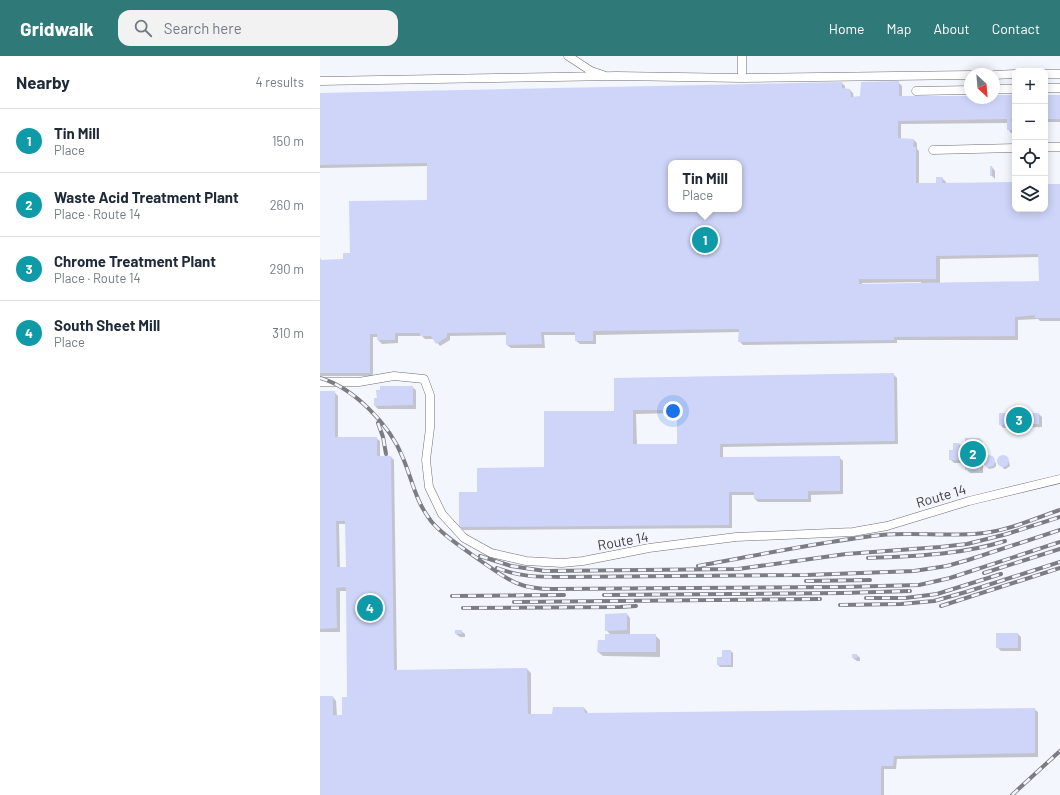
<!DOCTYPE html>
<html lang="en">
<head>
<meta charset="utf-8">
<style>
  body { margin:0; font-family:Barlow,sans-serif; background:#f2f2f3; color:#1f2937 }
  .controls { position:absolute; right:12px; top:12px; display:grid; overflow:hidden; border-radius:8px; box-shadow:0 2px 10px #0003 }
  .controls button { width:36px; height:36px; display:grid; place-items:center; padding:0; border:0; border-bottom:1px solid #e0e1e3; background:#fff; color:#1f2937; font:20px sans-serif }
  .compass { position:absolute; left:644px; top:12px; width:36px; height:36px; border-radius:50%; background:#fff; box-shadow:0 2px 10px #0003; rotate:154deg }
  .you { position:absolute; left:353px; top:355px; width:14px; height:14px; margin:-10px; border:3px solid #fff; border-radius:50%; background:#1a73e8; box-shadow:0 0 0 6px #1a73e833 }
  .badge { display:grid; place-items:center; width:26px; height:26px; border-radius:50%; background:#307979; color:#fff; font-size:13px; font-weight:700 }
  .pin { position:absolute; translate:-50% -50%; border:2px solid #fff; box-shadow:0 1px 4px #0006 }
  .popup { position:absolute; left:348px; top:104px; width:74px; height:52px; box-sizing:border-box; display:grid; place-content:center; border-radius:8px; background:#fff; filter:drop-shadow(0 1px 3px #0005); font-size:13px; white-space:nowrap; color:#747a83 }
  .popup b { font-size:15px; color:#1f2937 }
  .popup::after { content:''; position:absolute; left:50%; top:100%; margin-left:-8px; border:8px solid transparent; border-top-color:#fff }
  .list { margin:0; padding:0; list-style:none }
  h2 { display:flex; justify-content:space-between; align-items:center; height:52px; margin:0; padding:0 16px; font-size:17px }
  h2 small { font-size:13px; font-weight:400; color:#747a83 }
  .list li { display:grid; grid-template-columns:26px 1fr auto; gap:12px; align-items:center; box-sizing:border-box; height:64px; padding:0 16px; border-top:1px solid #e0e1e3 }
  .list b { display:block; font-size:15px; white-space:nowrap }
  .list p { margin:0; font-size:13px; white-space:nowrap; color:#747a83 }
  .list em { font-size:13px; font-style:normal; color:#747a83 }
  .icon { flex:none; width:22px; height:22px; fill:none; stroke:currentColor; stroke-width:2; stroke-linecap:round; stroke-linejoin:round }
  .map { position:relative; flex:none; width:740px; height:739px; overflow:hidden }
  header { display:flex; align-items:center; gap:24px; box-sizing:border-box; height:56px; padding:0 20px; background:#307979; color:#fff }
  header strong { font-size:19px }
  nav { display:flex; gap:22px; margin-inline-start:auto; font-size:14px }
  .search { width:280px; height:36px; background:#f2f2f3; display:flex; align-items:center; gap:10px; box-sizing:border-box; padding:0 14px; border-radius:12px; color:#747a83; font-size:15px }
  main { display:flex }
  aside { flex:1; background:#fff }
  .map>svg:first-child { display:block }
  .shadow { fill:#0003; fill-rule:evenodd }
  .building { fill:#ced5f8; fill-rule:evenodd }
  .lines { fill:none; stroke-linecap:round; stroke-linejoin:round }
  .minor-casing { stroke:#6d6f77; stroke-width:9 }
  .minor { stroke:#fff; stroke-width:8 }
  .rail-casing { stroke:#7b7d82; stroke-width:4 }
  .rail { stroke:#f4f6fe; stroke-width:2.5; stroke-dasharray:8; stroke-linecap:butt }
  .labels { text-anchor:middle; stroke-width:4; stroke-linejoin:round; paint-order:stroke }
  .street-label { font-size:14px; fill:#393a3e; stroke:#f4f6fe }
</style>
</head>
<body>
<header>
<strong>Gridwalk</strong>
<div class="search"><svg class="icon" aria-label="search" viewBox="0 0 24 24"><circle cx="10" cy="10" r="6"/><path d="M15 15l6 6"/></svg>Search here</div>
<nav><a>Home</a><a>Map</a><a>About</a><a>Contact</a></nav>
</header>
<main>
<aside>
<h2>Nearby<small>4 results</small></h2>
<ul class="list">
<li><span class="badge" style="background:#0f9aa8">1</span><div><b>Tin Mill</b><p>Place</p></div><em>150 m</em></li>
<li><span class="badge" style="background:#0f9aa8">2</span><div><b>Waste Acid Treatment Plant</b><p>Place · Route 14</p></div><em>260 m</em></li>
<li><span class="badge" style="background:#0f9aa8">3</span><div><b>Chrome Treatment Plant</b><p>Place · Route 14</p></div><em>290 m</em></li>
<li><span class="badge" style="background:#0f9aa8">4</span><div><b>South Sheet Mill</b><p>Place</p></div><em>310 m</em></li>
</ul>
</aside>
<div class="map">
<svg width="740" height="739" viewBox="0 0 740 739">
  <rect width="100%" height="100%" fill="#f4f6fe"/>
  <path class="shadow" d="M 578,26 L 582,30 L 582,41 L 650,41 L 650,42 L 674,42 L 674,40 L 695,40 L 695,77 L 691,77 L 688,73 L 688,67 L 581,68 L 581,83 L 593,83 L 597,87 L 597,93 L 599,95 L 599,128 L 617,128 L 622,122 L 626,126 L 626,128 L 695,127 L 695,153 L 725,153 L 725,129 L 740,129 L 740,265 L 720,265 L 718,263 L 698,264 L 698,284 L 577,284 L 577,287 L 423,289 L 419,285 L 420,276 L 276,279 L 276,288 L 260,288 L 256,285 L 256,279 L 224,279 L 225,292 L 191,292 L 187,289 L 187,279 L 130,280 L 130,284 L 120,290 L 114,283 L 105,283 L 102,280 L 78,280 L 78,287 L 62,288 L 58,284 L 58,281 L 53,281 L 53,320 L 0,320 L 0,201 L 1,205 L 24,204 L 31,198 L 108,145 L 108,110 L 0,112 L 0,38 L 522,27 L 525,30 L 525,34 L 530,34 L 533,37 L 534,42 L 541,41 ZM 351,107 L 419,107 L 419,153 L 351,153 ZM 720,201 L 720,226 L 620,228 L 620,203 ZM 601,226 L 601,228 L 542,229 L 542,227 Z
    M 725,40 L 740,40 L 740,66 L 725,66 Z
    M 725,69 L 726,70 L 726,76 L 725,77 Z
    M 672,111 L 675,115 L 675,123 L 671,119 Z
    M 573,318 L 577,322 L 578,388 L 403,391 L 403,402 L 519,401 L 523,405 L 523,438 L 491,439 L 491,446 L 438,446 L 435,443 L 435,439 L 412,439 L 412,472 L 143,474 L 140,471 L 158,437 L 225,412 L 295,356 ZM 358,357 L 358,389 L 317,389 L 316,358 Z
    M 92,331 L 96,334 L 96,353 L 58,353 L 55,350 L 58,343 Z
    M 0,336 L 14,336 L 18,340 L 18,382 L 56,382 L 60,385 L 60,401 L 71,401 L 74,404 L 77,615 L 207,613 L 211,617 L 211,659 L 233,659 L 264,652 L 267,655 L 268,658 L 714,653 L 718,656 L 718,701 L 577,703 L 576,713 L 564,713 L 564,739 L 0,739 L 0,641 L 13,641 L 16,645 L 17,660 L 23,660 L 28,642 L 27,535 L 20,535 L 20,576 L 0,576 ZM 19,468 L 26,468 L 27,512 L 20,512 Z
    M 719,358 L 722,361 L 722,371 L 683,372 L 680,368 Z
    M 660,383 L 663,386 L 663,404 L 668,400 L 670,401 L 676,407 L 676,410 L 674,412 L 669,413 L 663,407 L 663,417 L 650,417 L 646,413 Z
    M 639,388 L 642,391 L 642,407 L 634,407 L 630,403 Z
    M 682,401 L 684,401 L 689,405 L 690,410 L 686,413 L 684,413 L 678,406 L 678,404 Z
    M 307,558 L 310,562 L 310,579 L 335,579 L 340,584 L 340,601 L 283,600 L 278,596 L 291,579 L 286,574 Z
    M 141,575 L 145,578 L 145,581 L 140,581 L 136,578 Z
    M 698,578 L 701,581 L 701,595 L 681,595 L 678,592 Z
    M 411,595 L 413,597 L 413,611 L 400,611 L 398,609 L 398,602 L 403,602 Z
    M 537,599 L 540,602 L 540,605 L 537,605 L 533,602 Z"/>
  <path class="building" d="M 579,25 L 579,40 L 650,40 L 650,42 L 674,42 L 674,39 L 695,39 L 695,63 L 691,63 L 691,65 L 695,65 L 695,74 L 687,74 L 687,63 L 578,65 L 578,82 L 594,83 L 593,91 L 596,91 L 596,127 L 616,127 L 616,121 L 623,121 L 622,127 L 695,126 L 695,153 L 725,153 L 725,128 L 740,128 L 740,262 L 715,262 L 715,259 L 695,261 L 695,280 L 574,281 L 574,284 L 418,286 L 419,273 L 273,275 L 273,285 L 255,285 L 255,276 L 221,276 L 222,288 L 186,289 L 186,276 L 127,277 L 127,281 L 116,288 L 111,280 L 100,280 L 100,277 L 75,277 L 75,284 L 57,284 L 57,278 L 50,278 L 50,317 L 0,317 L 0,204 L 23,203 L 23,197 L 30,197 L 29,145 L 107,144 L 107,107 L 0,109 L 0,37 L 522,26 L 522,32 L 530,33 L 531,41 L 540,40 L 541,26 ZM 351,107 L 419,107 L 419,153 L 351,153 ZM 718,198 L 719,225 L 539,228 L 539,223 L 616,223 L 616,200 Z
    M 725,39 L 740,39 L 740,63 L 725,63 Z
    M 670,110 L 672,110 L 672,120 L 670,120 Z
    M 574,317 L 575,385 L 400,388 L 400,401 L 520,400 L 520,435 L 488,435 L 488,443 L 434,443 L 434,436 L 409,436 L 409,469 L 139,471 L 139,436 L 157,436 L 157,412 L 224,411 L 224,355 L 294,355 L 294,322 ZM 313,354 L 357,354 L 357,388 L 313,388 Z
    M 60,330 L 93,330 L 93,349 L 54,350 L 54,342 L 57,342 L 56,334 L 60,334 Z
    M 0,335 L 15,335 L 15,381 L 57,381 L 57,400 L 71,400 L 74,614 L 207,612 L 208,658 L 232,658 L 233,651 L 264,651 L 265,657 L 715,652 L 715,697 L 574,700 L 573,710 L 561,710 L 561,739 L 0,739 L 0,640 L 13,640 L 13,659 L 22,659 L 22,641 L 27,641 L 26,531 L 16,532 L 17,572 L 0,573 ZM 16,465 L 25,465 L 26,511 L 17,511 Z
    M 679,357 L 719,357 L 719,368 L 679,369 Z
    M 645,382 L 660,382 L 660,414 L 645,414 Z
    M 633,387 L 639,387 L 639,404 L 629,404 L 629,394 L 633,394 Z
    M677 405a6 6 0 1 1 12 0a6 6 0 1 1-12 0Z
    M663 405a6 6 0 1 1 12 0a6 6 0 1 1-12 0Z
    M 307,557 L 307,574 L 285,575 L 285,558 Z
    M 135,574 L 142,574 L 142,578 L 135,578 Z
    M 676,577 L 698,577 L 698,592 L 676,592 Z
    M 285,578 L 336,578 L 336,596 L 277,596 L 278,584 L 285,584 Z
    M 402,594 L 411,594 L 411,609 L 397,609 L 397,601 L 402,601 Z
    M 532,598 L 537,598 L 537,602 L 532,602 Z"/>
  <g class="lines">
    <defs>
      <path id="minor" d="M 248,0 L 271,15 L 283,19
        M 725,18 L 740,18
        M 674,19 L 695,18
        M 422,22 L 422,0
        M 0,25 L 297,20 L 422,22 L 650,19
        M 725,32 L 740,32
        M 674,33 L 695,33
        M 596,35 L 650,34
        M 725,91 L 740,91
        M 613,94 L 695,92
        M 0,326 L 39,326 L 74,320 L 104,323 L 110,339 L 110,372 L 106,404 L 109,431 L 122,458 L 144,482 L 171,497 L 206,505 L 242,507 L 263,505 L 329,492 L 416,481 L 533,476 L 567,470 L 649,445 L 740,423"/>
    </defs>
    <use href="#minor" class="minor-casing"/>
    <use href="#minor" class="minor"/>
    <defs>
      <path id="rail" d="M 0,322 C 34,332 70,369 83,402 C 93,426 95,444 111,465 C 123,480 146,494 161,505 C 188,524 199,533 233,533 L 522,531 L 599,529 L 630,522 L 740,486
        M 58,367 L 63,381 L 66,398
        M 160,500 L 191,510 L 225,515 L 418,513 L 526,498 L 620,491 L 647,488 L 687,478 L 740,461
        M 548,502 C 594,500 641,499 685,485
        M 378,510 C 439,499 499,486 561,479 C 595,476 630,481 664,477 C 690,474 716,462 740,454
        M 177,512 C 200,521 218,521 242,521 L 487,519 L 594,515 L 627,510 L 648,504 L 740,474
        M 664,517 L 740,493
        M 486,525 L 550,524
        M 284,539 L 523,537 L 590,535
        M 132,540 L 244,539
        M 546,542 L 585,542 L 617,538 L 681,518
        M 194,546 L 500,543
        M 520,549 L 581,548 L 614,545 L 646,536 L 740,506
        M 621,550 L 740,512
        M 143,552 L 300,551 L 316,550
        M 692,739 L 740,695"/>
    </defs>
    <use href="#rail" class="rail-casing"/>
    <use href="#rail" class="rail"/>
  </g>
  <g class="labels">
    <g class="street-label">
      <text transform="translate(621 440) rotate(-16)" y="5">Route 14</text>
      <text transform="translate(303 485) rotate(-10)" y="5">Route 14</text>
    </g>
  </g>
</svg>
<div class="controls">
<button>+</button>
<button>−</button>
<button><svg class="icon" aria-label="locate" viewBox="0 0 24 24"><circle cx="12" cy="12" r="6"/><path d="M12 2v4M12 18v4M2 12h4M18 12h4"/></svg></button>
<button><svg class="icon" aria-label="layers" viewBox="0 0 24 24"><path d="M12 4l9 5-9 5-9-5zM3 14l9 5 9-5"/></svg></button>
</div>
<svg class="compass" viewBox="-18 -18 36 36"><path d="M0-13l5 13h-10z" fill="#e53935"/><path d="M0 13l5-13h-10z" fill="#747a83"/></svg>
<div class="you"></div>
<div class="pin badge" style="left:385px;top:184px;background:#0f9aa8">1</div>
<div class="popup"><b>Tin Mill</b>Place</div>
<div class="pin badge" style="left:653px;top:398px;background:#0f9aa8">2</div>
<div class="pin badge" style="left:699px;top:364px;background:#0f9aa8">3</div>
<div class="pin badge" style="left:50px;top:552px;background:#0f9aa8">4</div>
</div>
</main>
</body>
</html>
